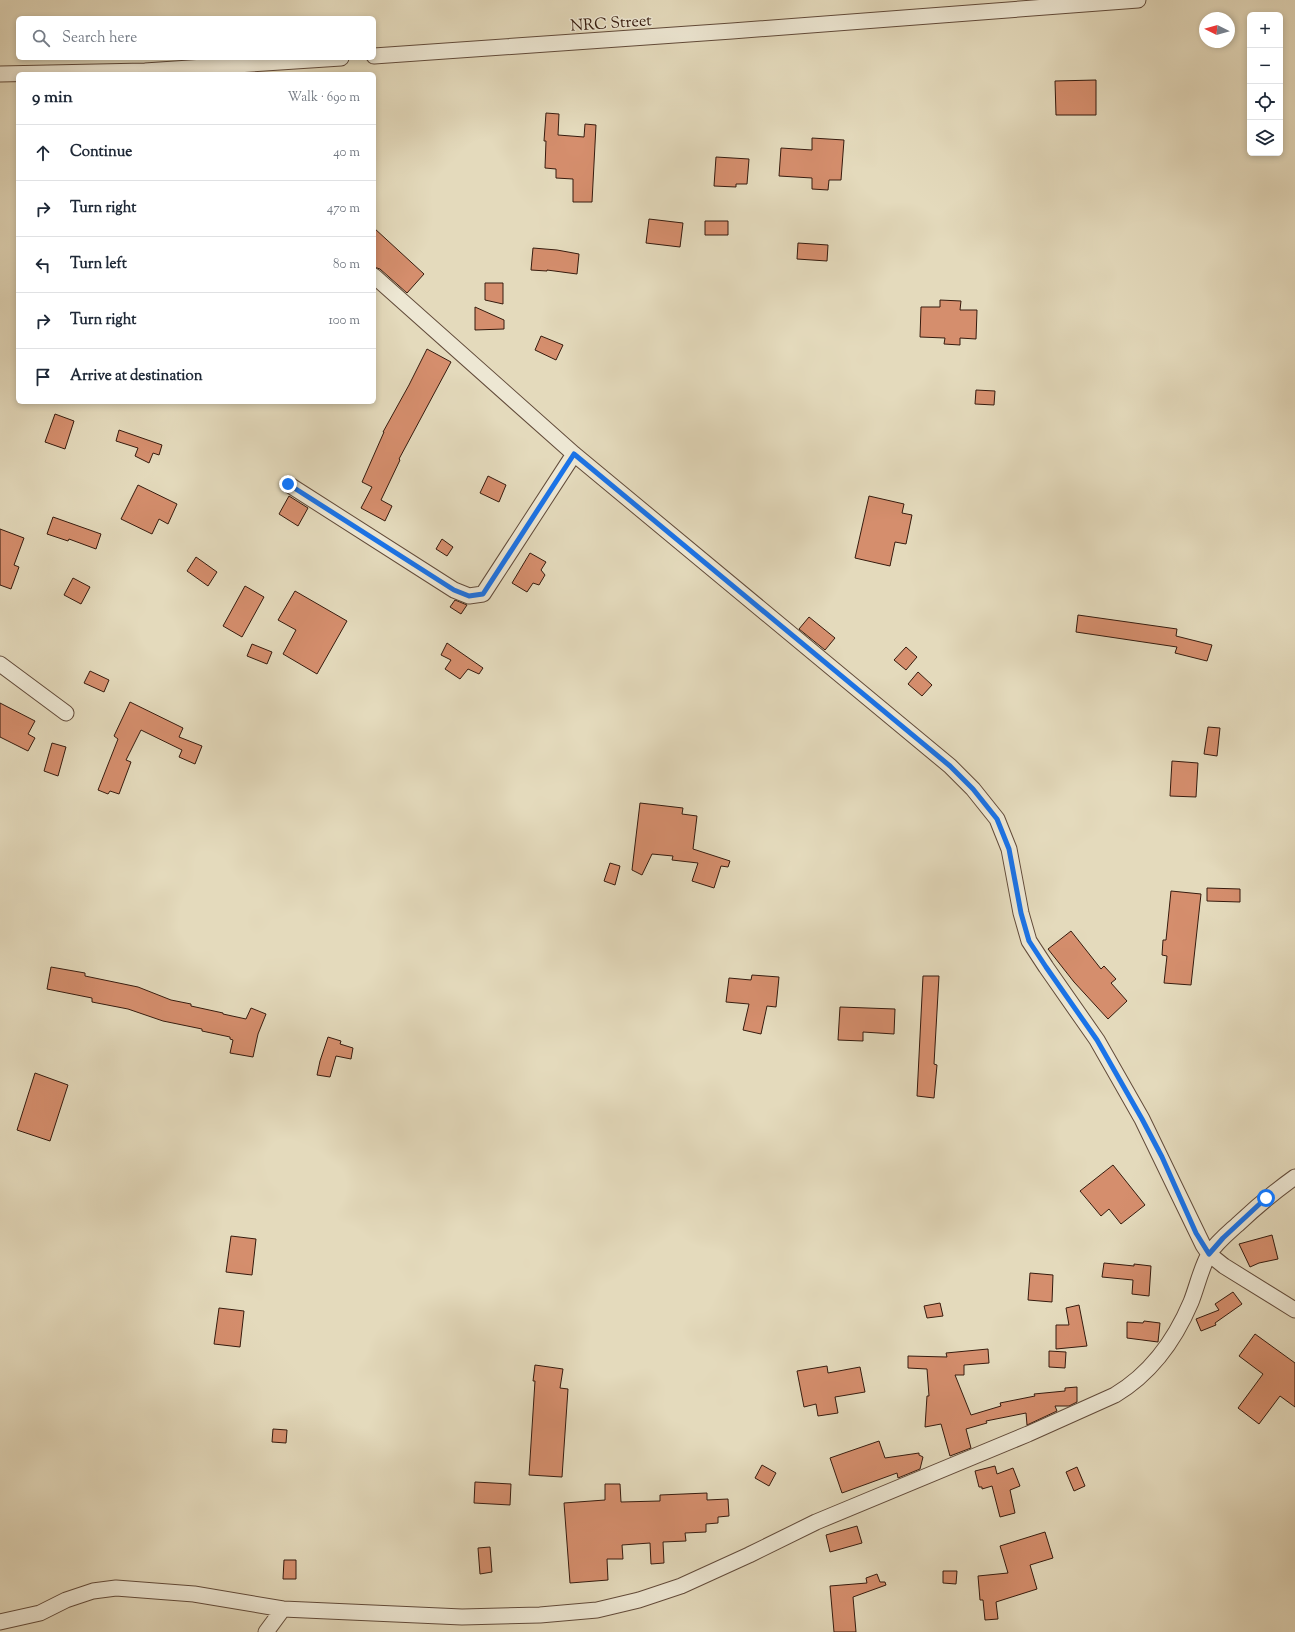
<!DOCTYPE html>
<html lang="en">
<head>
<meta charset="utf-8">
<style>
  body { margin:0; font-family:"Sorts Mill Goudy",serif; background:#f6f6f7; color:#1f2937 }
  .controls { position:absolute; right:12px; top:12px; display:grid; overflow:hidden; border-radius:6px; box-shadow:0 2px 6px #0003 }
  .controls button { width:36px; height:36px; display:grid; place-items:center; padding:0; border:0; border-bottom:1px solid #e0e1e3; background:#fff; color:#1f2937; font:20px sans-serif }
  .compass { position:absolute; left:1199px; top:12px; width:36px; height:36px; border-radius:50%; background:#fff; box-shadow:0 2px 6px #0003; rotate:275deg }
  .stop { position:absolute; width:12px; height:12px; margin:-9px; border:3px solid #1a73e8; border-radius:50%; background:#fff }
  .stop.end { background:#1a73e8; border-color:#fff; box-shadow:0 1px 4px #0008 }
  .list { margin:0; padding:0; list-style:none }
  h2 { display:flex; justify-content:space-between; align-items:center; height:52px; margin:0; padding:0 16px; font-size:17px }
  h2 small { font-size:13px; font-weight:400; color:#747a83 }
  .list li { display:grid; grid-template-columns:26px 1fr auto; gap:12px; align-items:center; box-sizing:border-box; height:56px; padding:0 16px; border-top:1px solid #e0e1e3 }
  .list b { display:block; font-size:15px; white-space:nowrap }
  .list em { font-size:13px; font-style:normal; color:#747a83 }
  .icon { flex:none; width:22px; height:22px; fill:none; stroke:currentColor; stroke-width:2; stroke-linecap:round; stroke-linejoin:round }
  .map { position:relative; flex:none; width:1295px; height:1632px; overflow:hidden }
  .search { position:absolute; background:#fff; box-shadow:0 2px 6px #0003; left:16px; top:16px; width:360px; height:44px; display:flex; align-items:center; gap:10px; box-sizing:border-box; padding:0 14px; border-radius:6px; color:#747a83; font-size:15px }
  .panel { position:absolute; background:#fff; box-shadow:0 2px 6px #0003; left:16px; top:72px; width:360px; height:332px; border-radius:6px }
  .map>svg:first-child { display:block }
  .building { fill:#d58e6d; stroke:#361b0e }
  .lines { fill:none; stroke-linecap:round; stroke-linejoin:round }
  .street-casing { stroke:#624b3a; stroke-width:17 }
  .street { stroke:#ede7d3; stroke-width:15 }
  .route { stroke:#1a73e8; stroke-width:5 }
  .labels { text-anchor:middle; stroke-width:3; stroke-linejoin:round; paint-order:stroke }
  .street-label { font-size:16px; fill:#361b0e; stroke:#ede7d3 }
</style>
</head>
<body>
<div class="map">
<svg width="1295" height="1632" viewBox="0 0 1295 1632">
  <rect width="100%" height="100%" fill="#e4dabc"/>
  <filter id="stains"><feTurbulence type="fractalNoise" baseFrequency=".005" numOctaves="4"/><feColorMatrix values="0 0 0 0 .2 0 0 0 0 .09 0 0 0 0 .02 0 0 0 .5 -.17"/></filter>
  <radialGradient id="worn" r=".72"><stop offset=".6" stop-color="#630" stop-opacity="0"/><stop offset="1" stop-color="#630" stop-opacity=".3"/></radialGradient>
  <path class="building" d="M 1096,80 L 1096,115 L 1056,115 L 1055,81 Z
    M 546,113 L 559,114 L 558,135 L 584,137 L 585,124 L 596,125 L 592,202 L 573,202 L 573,179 L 556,178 L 556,169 L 545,168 L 546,141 L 544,141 Z
    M 812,138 L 844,140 L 841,180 L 829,180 L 828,190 L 812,189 L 812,178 L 779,176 L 781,148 L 812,150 Z
    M 716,157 L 749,159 L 747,184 L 736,184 L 736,187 L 714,186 Z
    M 649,219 L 683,223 L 680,247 L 646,243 Z
    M 705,221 L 728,221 L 728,235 L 705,235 Z
    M 374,228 L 424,274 L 407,293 L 380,269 L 374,267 Z
    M 798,243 L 828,245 L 827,261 L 797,259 Z
    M 533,248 L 557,250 L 579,254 L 577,274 L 547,270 L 547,271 L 531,270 Z
    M 485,283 L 503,283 L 503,304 L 485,300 Z
    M 940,300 L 961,301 L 960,310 L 977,310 L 976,339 L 960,338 L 960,345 L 944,344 L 945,338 L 920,337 L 921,307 L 940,307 Z
    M 475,307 L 504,320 L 504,329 L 475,330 Z
    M 541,336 L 563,345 L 556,360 L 535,350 Z
    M 427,349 L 451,362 L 399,459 L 400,460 L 381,500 L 392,506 L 385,521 L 361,508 L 372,487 L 362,482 L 384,432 L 383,432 L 409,385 Z
    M 976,390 L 995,391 L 994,405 L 975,404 Z
    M 55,414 L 74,421 L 65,449 L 45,442 Z
    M 119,430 L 162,445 L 159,455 L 153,453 L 149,463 L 135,456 L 138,448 L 116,441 Z
    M 488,476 L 506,485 L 499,502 L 480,493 Z
    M 138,485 L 177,504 L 168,524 L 159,519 L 152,534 L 121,519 Z
    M 289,496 L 308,508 L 298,526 L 279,514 Z
    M 869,496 L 904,504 L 902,513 L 912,515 L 906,544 L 895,542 L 890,566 L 855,558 Z
    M 53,517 L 101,534 L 96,549 L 69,539 L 68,541 L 47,534 Z
    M 0,529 L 24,538 L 14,565 L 19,567 L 11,589 L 0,585 Z
    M 442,539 L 453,547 L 447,556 L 436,549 Z
    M 530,553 L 546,562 L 541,570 L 545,575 L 539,585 L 533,583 L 527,592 L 512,583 Z
    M 196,557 L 217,572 L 208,586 L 187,571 Z
    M 73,578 L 90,587 L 81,604 L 64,595 Z
    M 245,586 L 264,597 L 242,637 L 223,626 Z
    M 295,591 L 347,621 L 317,674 L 283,654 L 296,630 L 278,620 Z
    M 455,600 L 467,605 L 461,614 L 450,607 Z
    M 1078,615 L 1177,629 L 1176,636 L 1212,645 L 1207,661 L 1175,653 L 1177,647 L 1076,632 Z
    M 809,617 L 835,638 L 825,650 L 799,629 Z
    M 447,643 L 483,668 L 479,674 L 468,669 L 460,679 L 445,669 L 451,660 L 441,655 Z
    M 252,644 L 272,652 L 267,664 L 247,656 Z
    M 906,647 L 917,657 L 906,670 L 894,660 Z
    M 90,671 L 109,680 L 104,692 L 84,683 Z
    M 918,672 L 932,685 L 922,696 L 908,684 Z
    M 130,702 L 183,728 L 179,737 L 202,746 L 195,764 L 179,757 L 182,750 L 141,730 L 126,760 L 131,762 L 119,794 L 110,791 L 108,794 L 98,790 L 118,739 L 114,736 Z
    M 0,703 L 35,721 L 28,734 L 35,738 L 28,751 L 0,737 Z
    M 1208,727 L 1220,728 L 1217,756 L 1204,754 Z
    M 52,743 L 66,747 L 58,776 L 44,771 Z
    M 1172,761 L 1198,763 L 1196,797 L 1170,796 Z
    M 640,803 L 683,808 L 682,814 L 697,816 L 693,849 L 730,861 L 728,867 L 721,866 L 714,888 L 692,881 L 698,863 L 672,860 L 673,856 L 652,854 L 642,875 L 632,870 Z
    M 610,863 L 620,866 L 615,885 L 604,881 Z
    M 1207,888 L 1240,889 L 1240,902 L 1207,901 Z
    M 1171,891 L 1201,894 L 1191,985 L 1164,983 L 1167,956 L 1162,955 L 1163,940 L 1166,940 Z
    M 1071,931 L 1101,969 L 1104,966 L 1116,979 L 1111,983 L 1127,1001 L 1108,1019 L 1074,982 L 1048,949 Z
    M 51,967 L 85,973 L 85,976 L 138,987 L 171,1000 L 191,1004 L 191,1006 L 223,1013 L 223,1014 L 246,1019 L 251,1008 L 266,1014 L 258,1034 L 253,1057 L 230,1053 L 233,1040 L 230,1039 L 230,1037 L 202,1031 L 202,1029 L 163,1021 L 128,1009 L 92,1002 L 92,998 L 47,989 Z
    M 752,975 L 779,977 L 776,1007 L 767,1006 L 761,1034 L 743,1030 L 749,1004 L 726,1002 L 729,978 L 751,980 Z
    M 923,976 L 939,976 L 934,1064 L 937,1065 L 934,1098 L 917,1096 Z
    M 840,1007 L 895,1009 L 894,1034 L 863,1032 L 863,1041 L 838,1040 Z
    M 328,1037 L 341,1041 L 340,1044 L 353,1048 L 351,1059 L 336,1056 L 330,1077 L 317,1075 L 320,1061 Z
    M 35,1073 L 68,1085 L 50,1141 L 17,1130 Z
    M 1113,1165 L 1145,1205 L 1121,1224 L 1109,1209 L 1101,1216 L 1080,1191 Z
    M 1272,1235 L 1278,1259 L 1259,1263 L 1250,1267 L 1239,1244 Z
    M 231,1236 L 256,1239 L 252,1275 L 226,1272 Z
    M 1104,1263 L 1134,1266 L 1134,1264 L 1151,1266 L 1149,1296 L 1132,1294 L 1133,1280 L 1102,1277 Z
    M 1030,1273 L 1053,1275 L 1052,1302 L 1028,1300 Z
    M 1233,1292 L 1242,1304 L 1215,1323 L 1216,1325 L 1201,1331 L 1196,1319 L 1219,1310 L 1215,1304 Z
    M 940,1303 L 943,1316 L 927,1318 L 924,1306 Z
    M 1079,1305 L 1087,1346 L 1056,1349 L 1056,1325 L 1069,1325 L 1066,1308 Z
    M 219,1308 L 244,1311 L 240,1347 L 214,1344 Z
    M 1144,1321 L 1160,1323 L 1158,1342 L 1127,1338 L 1127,1322 L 1143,1323 Z
    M 1255,1334 L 1295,1363 L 1295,1407 L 1280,1396 L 1259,1424 L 1238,1408 L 1263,1374 L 1239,1356 Z
    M 988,1349 L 989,1363 L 964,1365 L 964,1375 L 955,1375 L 971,1415 L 1001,1406 L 1000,1403 L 1035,1396 L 1034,1394 L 1065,1391 L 1065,1388 L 1077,1387 L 1077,1402 L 1069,1406 L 1055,1406 L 1057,1411 L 1027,1425 L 1026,1413 L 986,1421 L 987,1423 L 966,1429 L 971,1448 L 950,1456 L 941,1424 L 925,1427 L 927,1396 L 929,1396 L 927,1369 L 908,1368 L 908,1356 L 947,1357 L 946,1353 Z
    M 1049,1351 L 1066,1352 L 1065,1368 L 1049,1367 Z
    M 535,1365 L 563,1369 L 560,1388 L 568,1389 L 562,1477 L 529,1475 L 535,1381 L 533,1381 Z
    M 827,1366 L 828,1373 L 860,1367 L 865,1392 L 835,1397 L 838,1413 L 818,1416 L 816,1404 L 804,1407 L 797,1371 Z
    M 273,1429 L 287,1430 L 286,1443 L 272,1442 Z
    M 879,1441 L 885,1458 L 919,1453 L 919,1455 L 923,1457 L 920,1469 L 898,1478 L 897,1473 L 842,1493 L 830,1458 Z
    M 762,1465 L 776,1473 L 769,1486 L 755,1478 Z
    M 995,1466 L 997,1474 L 1013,1468 L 1020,1486 L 1010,1490 L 1015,1513 L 1000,1517 L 992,1486 L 982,1489 L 982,1487 L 979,1487 L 975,1471 Z
    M 1077,1467 L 1085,1486 L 1074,1491 L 1066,1472 Z
    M 475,1482 L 511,1484 L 510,1505 L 474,1503 Z
    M 605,1484 L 620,1484 L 621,1502 L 660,1501 L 660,1495 L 707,1493 L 707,1500 L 728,1499 L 729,1516 L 718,1517 L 718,1523 L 706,1524 L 706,1532 L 685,1533 L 686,1541 L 663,1542 L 664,1563 L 651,1564 L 650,1543 L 622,1545 L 623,1559 L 607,1559 L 608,1580 L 570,1583 L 564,1503 L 605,1500 Z
    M 857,1526 L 862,1543 L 830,1552 L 826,1535 Z
    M 1045,1532 L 1053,1558 L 1030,1565 L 1037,1589 L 996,1602 L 998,1619 L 985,1620 L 983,1600 L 980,1600 L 978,1576 L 1008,1573 L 1000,1546 Z
    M 490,1547 L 492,1572 L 480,1574 L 478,1548 Z
    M 284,1560 L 296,1560 L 296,1579 L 283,1579 Z
    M 943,1571 L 957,1571 L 956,1584 L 943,1583 Z
    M 877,1574 L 880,1582 L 885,1582 L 886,1585 L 853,1597 L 856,1632 L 834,1632 L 830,1586 L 867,1583 L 866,1578 Z"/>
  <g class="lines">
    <defs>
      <path id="street" d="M 374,56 L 732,31 L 1138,0
        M 0,74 L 145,71 L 341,58
        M 374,276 L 574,454 L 950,766 L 973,789 L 997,819 L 1009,849 L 1021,913 L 1029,941 L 1046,967 L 1097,1040 L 1142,1119 L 1203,1245 L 1209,1254 L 1224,1266 L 1295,1310
        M 288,484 L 454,590 L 469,596 L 483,594 L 574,454
        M 0,664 L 66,713
        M 0,1622 L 40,1613 L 66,1600 L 93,1591 L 116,1588 L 194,1594 L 283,1609 L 462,1617 L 540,1615 L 597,1610 L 639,1600 L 681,1586 L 749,1555 L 816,1522 L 1028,1434 L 1115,1395 C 1150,1374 1175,1340 1191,1302 C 1197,1287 1201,1268 1209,1254 C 1216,1243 1227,1234 1237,1225 C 1255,1208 1274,1192 1295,1177
        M 266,1632 L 283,1609"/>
    </defs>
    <use href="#street" class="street-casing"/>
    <use href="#street" class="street"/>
  </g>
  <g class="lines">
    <path class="route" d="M 288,484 L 454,590 L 469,596 L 483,594 L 574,454 L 950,766 L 973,789 L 997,819 L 1009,849 L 1021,913 L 1029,941 L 1046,967 L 1097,1040 L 1142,1119 L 1162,1157 L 1196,1233 L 1209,1254 L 1223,1238 L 1266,1198"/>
  </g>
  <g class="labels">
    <g class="street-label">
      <text transform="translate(611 22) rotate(-4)" y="6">NRC Street</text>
    </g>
  </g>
  <rect width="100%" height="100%" filter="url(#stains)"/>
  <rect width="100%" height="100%" fill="url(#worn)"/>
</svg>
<div class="controls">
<button>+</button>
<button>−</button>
<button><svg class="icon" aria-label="locate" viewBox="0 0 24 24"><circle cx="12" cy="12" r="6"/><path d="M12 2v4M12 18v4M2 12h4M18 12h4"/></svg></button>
<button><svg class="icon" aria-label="layers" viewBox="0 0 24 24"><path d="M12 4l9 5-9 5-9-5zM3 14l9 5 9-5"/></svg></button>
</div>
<svg class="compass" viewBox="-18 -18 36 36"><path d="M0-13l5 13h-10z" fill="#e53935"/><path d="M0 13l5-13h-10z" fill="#747a83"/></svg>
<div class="stop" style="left:1266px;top:1198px"></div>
<div class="stop end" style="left:288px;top:484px"></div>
<div class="search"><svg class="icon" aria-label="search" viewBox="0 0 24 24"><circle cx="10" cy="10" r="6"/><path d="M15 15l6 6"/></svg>Search here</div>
<section class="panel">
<h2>9 min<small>Walk · 690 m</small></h2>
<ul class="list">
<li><svg class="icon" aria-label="ahead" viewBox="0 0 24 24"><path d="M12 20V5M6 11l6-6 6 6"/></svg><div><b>Continue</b></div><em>40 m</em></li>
<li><svg class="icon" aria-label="right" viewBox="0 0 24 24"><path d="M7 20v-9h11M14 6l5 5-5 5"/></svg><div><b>Turn right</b></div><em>470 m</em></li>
<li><svg class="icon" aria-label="left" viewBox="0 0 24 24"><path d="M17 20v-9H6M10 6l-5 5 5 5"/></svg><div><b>Turn left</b></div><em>80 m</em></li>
<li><svg class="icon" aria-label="right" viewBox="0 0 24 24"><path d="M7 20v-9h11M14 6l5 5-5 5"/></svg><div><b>Turn right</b></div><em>100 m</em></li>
<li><svg class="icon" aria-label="arrive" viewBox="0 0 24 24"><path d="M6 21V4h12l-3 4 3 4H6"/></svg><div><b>Arrive at destination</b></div></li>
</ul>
</section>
</div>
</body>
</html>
